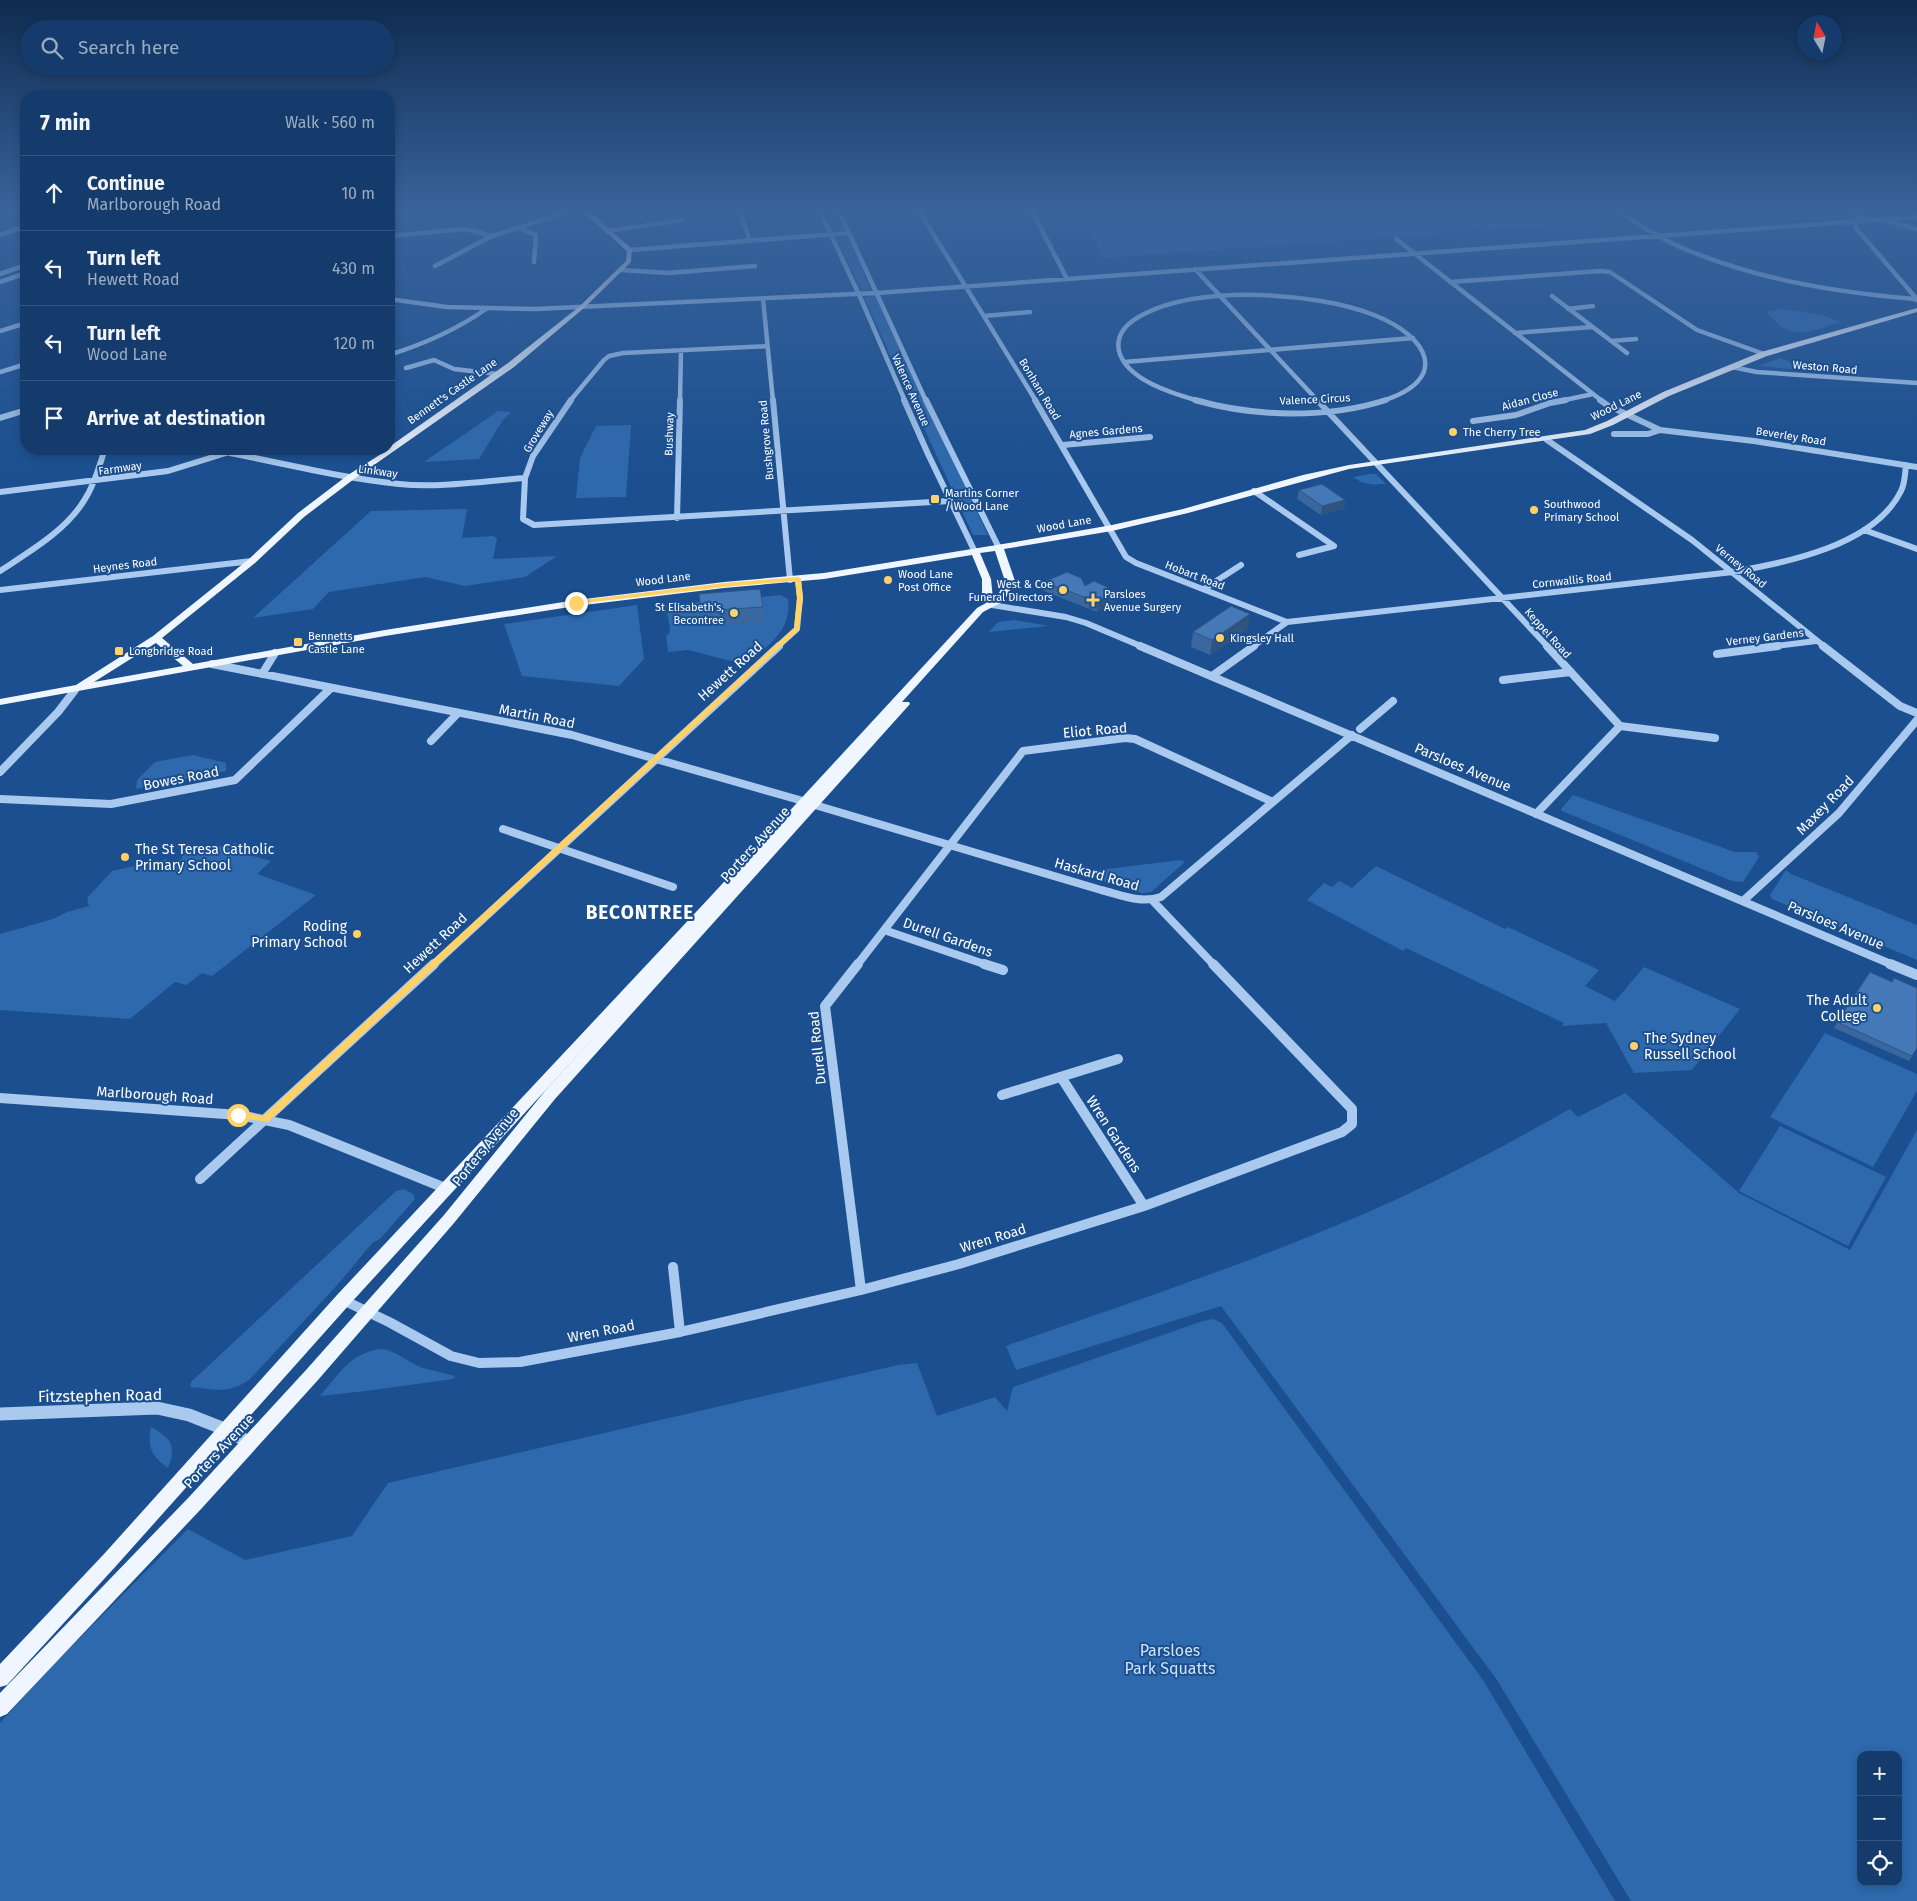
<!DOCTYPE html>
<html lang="en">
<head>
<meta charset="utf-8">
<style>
  body { margin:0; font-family:"Fira Sans",sans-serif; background:#1d4271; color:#f1f3f6 }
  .controls { position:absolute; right:15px; bottom:15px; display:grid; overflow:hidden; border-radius:10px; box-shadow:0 2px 8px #0003 }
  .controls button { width:45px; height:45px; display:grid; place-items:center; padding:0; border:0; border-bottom:1px solid #33557e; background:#143b6b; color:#f1f3f6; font:25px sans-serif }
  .compass { position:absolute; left:1797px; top:15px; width:45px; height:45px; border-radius:50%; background:#143b6b; box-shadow:0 2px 8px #0003; rotate:350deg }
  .stop { position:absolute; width:15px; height:15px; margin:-11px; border:4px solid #ffd166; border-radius:50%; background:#fff }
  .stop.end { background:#ffd166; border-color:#fff; box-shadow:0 1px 5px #0008 }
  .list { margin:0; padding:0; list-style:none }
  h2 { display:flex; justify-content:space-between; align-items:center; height:65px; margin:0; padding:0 20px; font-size:21px }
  h2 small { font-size:16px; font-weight:400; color:#9dadc1 }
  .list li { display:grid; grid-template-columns:32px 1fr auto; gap:15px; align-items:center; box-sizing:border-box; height:75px; padding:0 20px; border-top:1px solid #33557e }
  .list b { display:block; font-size:19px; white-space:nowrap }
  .list p { margin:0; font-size:16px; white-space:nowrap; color:#9dadc1 }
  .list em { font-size:16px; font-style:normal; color:#9dadc1 }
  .icon { flex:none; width:28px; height:28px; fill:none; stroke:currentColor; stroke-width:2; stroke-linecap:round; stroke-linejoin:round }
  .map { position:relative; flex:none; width:1917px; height:1901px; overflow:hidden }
  .search { position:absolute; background:#143b6b; box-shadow:0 2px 8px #0003; left:20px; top:20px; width:375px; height:55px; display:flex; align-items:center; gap:12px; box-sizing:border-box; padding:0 18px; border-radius:28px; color:#9dadc1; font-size:19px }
  .panel { position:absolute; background:#143b6b; box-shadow:0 2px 8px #0003; left:20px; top:90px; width:375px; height:365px; border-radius:20px }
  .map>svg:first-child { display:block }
  .green { fill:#2e69ad; fill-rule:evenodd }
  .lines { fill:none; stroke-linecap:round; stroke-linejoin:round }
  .minor-far4 { stroke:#a9c9ee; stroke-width:4.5 }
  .minor-far3 { stroke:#a9c9ee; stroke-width:6 }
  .minor-far2 { stroke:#a9c9ee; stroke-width:8 }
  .minor-far1 { stroke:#a9c9ee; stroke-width:10 }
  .minor { stroke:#a9c9ee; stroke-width:13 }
  .major { fill:#f0f6ff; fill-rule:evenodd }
  .wall { fill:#3a679d }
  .shaded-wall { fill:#305480 }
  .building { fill:#4478b7; stroke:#305480 }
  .route { fill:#ffd166 }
  .poi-dot { fill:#ffd166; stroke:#1b4f8f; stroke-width:2 }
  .labels { text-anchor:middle; stroke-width:4; stroke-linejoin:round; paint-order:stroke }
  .far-street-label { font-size:11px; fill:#fff; stroke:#1b4f8f }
  .far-poi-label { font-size:11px; fill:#fff; stroke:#1b4f8f; text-anchor:start }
  .street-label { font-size:14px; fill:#fff; stroke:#1b4f8f }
  .poi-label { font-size:14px; fill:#fff; stroke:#1b4f8f; text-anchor:start }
  .near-street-label { font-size:16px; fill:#fff; stroke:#1b4f8f }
  .near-park-label { font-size:16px; fill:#cfe3fa; stroke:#1b4f8f }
  .district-label { font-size:19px; font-weight:bold; letter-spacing:1px; fill:#fff; stroke:#1b4f8f }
</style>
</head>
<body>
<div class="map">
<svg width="1917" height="1901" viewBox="0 0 1917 1901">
  <rect width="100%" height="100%" fill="#1b4f8f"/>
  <path class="green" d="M 823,209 L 834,209 L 844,231 L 833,231 Z
    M 1081,209 L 1564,209 L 1573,215 L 1547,216 L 1560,225 L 1102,258 Z
    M 1852,209 L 1886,209 L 1906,214 C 1886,216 1870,218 1852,209 Z
    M 1839,210 L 1850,217 L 1816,221 L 1812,219 L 1813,214 Z
    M 1880,222 L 1917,231 L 1917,234 L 1903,229 L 1872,232 L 1876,238 L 1869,237 L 1861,227 L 1863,224 Z
    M 848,237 L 871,290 L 861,290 L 837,238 Z
    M 875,296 L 988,535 L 973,535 L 864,297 Z
    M 1782,309 L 1822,315 L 1841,322 C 1808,331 1792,344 1767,312 Z
    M 1780,358 L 1788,361 L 1801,370 L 1759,366 Z
    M 498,411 L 511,412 L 502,421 L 479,459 L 424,462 Z
    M 631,425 L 626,497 L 576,498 L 580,458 L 596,426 Z
    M 1370,474 L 1376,474 L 1386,484 C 1373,485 1364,485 1353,477 Z
    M 467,509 L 462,538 L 493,536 L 497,538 L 493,559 L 557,556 L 525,577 L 465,586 L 425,577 L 329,592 L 313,609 L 253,618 L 371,511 Z
    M 781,595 L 788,599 C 792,632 768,645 746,665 L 688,650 L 668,652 L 666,635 L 669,634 L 670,630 L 666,605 Z
    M 637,605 L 644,659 L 619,686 L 522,676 L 504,624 Z
    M 1015,620 L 1049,626 L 989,632 L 998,622 Z
    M 193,755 L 226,763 L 226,771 L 136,789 L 137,780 L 155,762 Z
    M 1573,795 L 1735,852 L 1756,852 L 1759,857 L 1743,882 L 1732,881 L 1562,811 L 1561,809 Z
    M 236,843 L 249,855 L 271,861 L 257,874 L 316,895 L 212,976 L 202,973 L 186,985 L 175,982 L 130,1019 L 0,1010 L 0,934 L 53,919 L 67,912 L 89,906 L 87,898 L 112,871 L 167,859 L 168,862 L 182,859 L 182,855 Z
    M 1180,860 L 1185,862 L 1151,892 L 1142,893 L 1087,876 L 1091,871 Z
    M 1376,866 L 1505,929 L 1508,927 L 1599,970 L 1585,986 L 1615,1001 L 1644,967 L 1740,1009 L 1692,1070 L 1634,1073 L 1606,1023 L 1562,1026 L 1564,1023 L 1406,948 L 1403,951 L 1307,900 L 1324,883 L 1332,887 L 1339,881 L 1352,888 Z
    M 1786,870 L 1791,874 L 1917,925 L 1917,960 L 1772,899 L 1770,895 Z
    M 1825,1033 L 1917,1074 L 1917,1091 L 1873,1167 L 1770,1117 Z
    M 1625,1093 L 1739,1193 L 1850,1250 L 1917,1130 L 1917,1901 L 1631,1901 L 1497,1680 L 1221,1306 L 1016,1370 L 1006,1346 C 1121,1306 1235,1268 1347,1221 C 1424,1189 1497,1150 1570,1109 L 1578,1117 ZM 1861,1755 L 1898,1755 L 1898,1882 L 1861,1882 Z
    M 1780,1126 L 1886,1177 L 1848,1246 L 1739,1191 Z
    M 404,1189 L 413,1194 L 415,1199 L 380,1239 L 373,1242 L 340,1282 L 250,1379 C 228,1395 216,1389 190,1387 L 191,1382 L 396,1191 Z
    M 1214,1319 L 1222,1323 L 1483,1680 L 1615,1901 L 0,1901 L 0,1723 L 49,1669 L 188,1529 L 245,1560 L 352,1536 L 388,1483 L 898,1365 L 917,1363 L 937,1416 L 995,1397 L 1007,1411 L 1013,1387 L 1203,1321 Z
    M 380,1349 C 394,1349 409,1363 423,1368 C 434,1371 444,1373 455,1376 L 453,1379 L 366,1391 L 320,1396 C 340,1373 349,1354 380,1349 Z
    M 151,1427 C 171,1438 177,1445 168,1468 C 151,1455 147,1448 151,1427 Z"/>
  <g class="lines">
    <path class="minor-far4" d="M 739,209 L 750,241
      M 819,209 L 861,299 L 905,401
      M 838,209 L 926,401
      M 918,209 L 1036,401
      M 1031,209 L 1067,279
      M 1614,209 C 1636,222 1657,237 1680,247 C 1754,279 1834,292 1914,299
      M 1845,209 L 1867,220
      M 1857,221 L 1855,227 L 1916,298 L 1914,299 L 1917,300
      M 1891,222 L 1917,229
      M 519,228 L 536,235 L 534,262
      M 607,231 L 683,220
      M 0,235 L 26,226
      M 389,236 L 465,229 L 492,236
      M 1396,239 L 1602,401
      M 630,250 L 849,233
      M 435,266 L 492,236 L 577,209
      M 1195,269 L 1318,401
      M 621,270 L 668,273 L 755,266
      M 0,274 L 26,265
      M 0,282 L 26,273
      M 1450,282 L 1601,271 L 1610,272 L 1697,330 L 1764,354
      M 1552,296 L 1627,353
      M 389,299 L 447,307 L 535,309 L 876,293 L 1917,217
      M 763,299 L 773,401
      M 1568,309 L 1593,306
      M 984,316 L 1030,312
      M 0,331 L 26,323
      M 1515,333 L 1592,327
      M 1611,341 L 1636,339
      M 389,355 C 424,344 456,330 486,309
      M 1124,362 L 1413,338
      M 1732,367 L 1757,372 L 1917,383
      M 406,368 L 434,360 L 454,369 L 497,374
      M 0,372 L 26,364
      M 570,401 L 604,360 L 609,356 L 623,353 L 767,346
      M 680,401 L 681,350
      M 1199,401 C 1174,394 1126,380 1119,351 C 1115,333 1130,321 1144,314 C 1202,285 1315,292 1374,315 C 1428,336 1452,379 1382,401
      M 1560,401 L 1593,394"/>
    <path class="minor-far3" d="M 571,400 L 533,456 L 525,478 L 523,519 L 534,525 L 950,501
      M 773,400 L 790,580
      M 904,400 L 928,454 L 975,552
      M 926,400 L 999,548
      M 1035,400 L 1126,557 L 1136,563 L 1287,622
      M 1195,400 C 1254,417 1327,419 1386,400
      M 1317,400 L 1548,647
      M 1600,400 L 1607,405 L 1660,430 L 1754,441 L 1917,467
      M 0,418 L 26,410
      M 1473,421 L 1516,415 L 1550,403 L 1566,400
      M 1614,434 L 1648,434 L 1660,430
      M 1547,440 L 1692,540 L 1825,647
      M 1063,445 L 1150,437
      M 230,453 C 286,464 342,478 399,484 C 438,488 485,481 525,478
      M 1254,491 L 1334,546 L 1299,555
      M 0,492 L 168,471 L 239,449
      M 677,518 L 680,400
      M 1864,530 L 1917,549
      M 0,571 C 29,552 67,530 85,499 C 95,484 99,466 105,449
      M 1204,589 L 1241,565
      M 0,590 L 252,561
      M 992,605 L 1066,617 L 1086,623 L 1143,647
      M 777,647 L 797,629 L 800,598 L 798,579
      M 1252,647 L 1287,622 L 1733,572 C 1787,562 1874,546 1901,491 C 1905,484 1905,473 1906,465
      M 1768,647 L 1816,641"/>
    <path class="minor-far2" d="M 1140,646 L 1893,965
      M 1823,646 L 1900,706 L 1917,713
      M 1717,654 L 1778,646
      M 212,664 L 572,735 L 803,801
      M 262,674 L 275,653
      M 1212,676 L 1254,646
      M 1503,680 L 1571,672
      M 1620,726 L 1715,738
      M 1360,729 L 1393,701
      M 431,741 L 458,713
      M 0,772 L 58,712 L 75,690
      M 0,799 L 111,804 L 235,780 L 331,688
      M 815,805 L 1101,890 C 1121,895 1140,904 1161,897 L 1352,735
      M 1536,814 L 1620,726 L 1547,646
      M 503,829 L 673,887
      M 1152,900 L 1214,965
      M 1743,901 L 1839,813 L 1917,720
      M 884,930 L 987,965
      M 433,965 L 779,646
      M 857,965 L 1023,751 L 1125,738 L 1135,739 L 1273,802"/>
    <path class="minor-far1" d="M 858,964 L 825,1006 L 861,1290
      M 984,964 L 1003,970
      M 1890,964 L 1917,975
      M 1061,1077 L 1144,1206
      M 1002,1095 L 1118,1059
      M 0,1098 L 239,1115 L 289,1125 L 445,1188
      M 200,1179 L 434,964
      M 673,1267 L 680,1332
      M 343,1300 L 389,1322 L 451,1356 L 479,1363 L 520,1362 L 680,1332 L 861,1290 L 959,1264 L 1144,1206 L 1342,1132 L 1352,1124 L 1352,1109 L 1213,964"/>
    <path class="minor" d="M 0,1414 L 157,1408 L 189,1415 L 227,1430 L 250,1443"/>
    <path class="major" d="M 580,209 L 587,209 L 632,249 L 631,262 L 584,308 L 514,367 L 354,479 L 304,517 L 255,563 L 162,638 L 193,664 L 385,630 L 576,600 L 724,582 L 824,573 L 1015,542 L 1112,525 L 1183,509 L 1303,475 L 1349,465 L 1585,430 L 1607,421 L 1663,392 L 1761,352 L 1917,308 L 1917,312 L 1767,356 L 1669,396 L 1613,425 L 1590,434 L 1349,469 L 1188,513 L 1112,531 L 1004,549 L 1015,581 L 1004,601 L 983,612 L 902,702 L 909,702 L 910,704 L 555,1099 L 454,1223 L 318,1380 L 202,1508 L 7,1714 L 0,1717 L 0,1693 L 190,1496 L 306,1370 L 444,1215 L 545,1091 L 607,1023 L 349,1305 L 116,1566 L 7,1685 L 0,1687 L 0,1664 L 104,1554 L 337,1295 L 711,896 L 977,608 L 986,603 L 982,597 L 982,579 L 972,555 L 824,579 L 724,588 L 576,606 L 385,636 L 0,705 L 0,699 L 76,685 L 153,636 L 249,559 L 298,513 L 348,475 L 389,449 L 389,447 L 508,363 L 580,306 L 626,261 L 627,251 ZM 995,551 L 1005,581 L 997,597 L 993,599 L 991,579 L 980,553 ZM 156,643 L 183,666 L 94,682 Z"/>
  </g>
  <path class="wall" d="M 1299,490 L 1345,500 L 1344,509 L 1321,515 L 1297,499 Z
    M 1044,582 L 1109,588 L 1109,590 L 1113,602 L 1097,612 L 1044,591 Z
    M 699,594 L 763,607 L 764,622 L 703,626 Z
    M 1248,629 L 1210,655 L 1191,647 L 1193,632 Z
    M 1837,1022 L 1917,1048 L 1909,1061 L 1834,1028 Z"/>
  <path class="shaded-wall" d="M 1345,500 L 1344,509 L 1321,515 L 1322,506 Z
    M 1109,588 L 1109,595 L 1113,592 L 1113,602 L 1097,612 L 1097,602 L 1107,589 Z
    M 1250,614 L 1248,629 L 1210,655 L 1212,640 Z"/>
  <path class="building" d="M 1322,484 L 1345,500 L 1322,506 L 1299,490 Z
    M 1067,572 L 1081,578 L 1085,586 L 1094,581 L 1109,588 L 1107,589 L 1113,592 L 1097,602 L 1044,582 Z
    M 760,589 L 763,607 L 701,611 L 699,594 Z
    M 1231,606 L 1250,614 L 1212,640 L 1193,632 Z
    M 1870,972 L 1892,982 L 1894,978 L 1917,988 L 1917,1048 L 1912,1056 L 1837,1022 Z"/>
  <linearGradient id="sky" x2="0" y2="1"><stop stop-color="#0f2b4f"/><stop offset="0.44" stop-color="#39639b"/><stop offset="1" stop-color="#39639b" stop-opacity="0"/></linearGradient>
  <rect width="1917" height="475" fill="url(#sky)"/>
  <path class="route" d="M 798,577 L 801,579 L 803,598 L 799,630 L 268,1122 L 235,1117 L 234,1115 L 238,1111 L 263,1116 L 794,628 L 797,598 L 795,581 L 724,587 L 576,604 L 574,601 L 724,583 Z"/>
  <g class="poi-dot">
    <circle cx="1453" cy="432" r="5"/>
    <rect x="930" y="494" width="10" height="10" rx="2.5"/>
    <circle cx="1534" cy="510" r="5"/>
    <circle cx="888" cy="580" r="5"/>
    <circle cx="1063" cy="590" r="5"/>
    <path d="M1090.5 592.5h5v5h5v5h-5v5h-5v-5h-5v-5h5z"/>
    <circle cx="734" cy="613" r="5"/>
    <circle cx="1220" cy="638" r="5"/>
    <rect x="293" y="637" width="10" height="10" rx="2.5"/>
    <rect x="114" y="646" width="10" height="10" rx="2.5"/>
    <circle cx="125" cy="857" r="5"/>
    <circle cx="357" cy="934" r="5"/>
    <circle cx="1877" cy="1008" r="5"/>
    <circle cx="1634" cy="1046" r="5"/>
  </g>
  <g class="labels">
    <g class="far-street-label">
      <text transform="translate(1825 367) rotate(5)" y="4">Weston Road</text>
      <text transform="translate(1040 389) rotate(59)" y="4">Bonham Road</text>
      <text transform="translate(911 390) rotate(66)" y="4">Valence Avenue</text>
      <text transform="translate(452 391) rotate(-35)" y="4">Bennett's Castle Lane</text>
      <text transform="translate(1315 399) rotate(-3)" y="4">Valence Circus</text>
      <text transform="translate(1530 399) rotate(-15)" y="4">Aidan Close</text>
      <text transform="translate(1616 405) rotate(-26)" y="4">Wood Lane</text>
      <text transform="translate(538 431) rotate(-59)" y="4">Groveway</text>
      <text transform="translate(1106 431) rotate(-5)" y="4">Agnes Gardens</text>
      <text transform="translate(669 434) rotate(-88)" y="4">Bushway</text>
      <text transform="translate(1791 436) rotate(9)" y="4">Beverley Road</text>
      <text transform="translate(766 440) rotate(-95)" y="4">Bushgrove Road</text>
      <text transform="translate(120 468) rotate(-8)" y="4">Farmway</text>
      <text transform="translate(378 471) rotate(8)" y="4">Linkway</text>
      <text transform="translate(1064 524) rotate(-10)" y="4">Wood Lane</text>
      <text transform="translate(125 565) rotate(-7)" y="4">Heynes Road</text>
      <text transform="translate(1741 566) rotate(39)" y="4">Verney Road</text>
      <text transform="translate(1195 575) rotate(21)" y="4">Hobart Road</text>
      <text transform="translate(663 579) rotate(-7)" y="4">Wood Lane</text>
      <text transform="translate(1572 580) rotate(-6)" y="4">Cornwallis Road</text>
      <text transform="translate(1548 633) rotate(48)" y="4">Keppel Road</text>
      <text transform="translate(1765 637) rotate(-7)" y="4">Verney Gardens</text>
    </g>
    <g class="far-poi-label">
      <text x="1463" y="436">The Cherry Tree</text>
      <text x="945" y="497">Martins Corner<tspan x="945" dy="13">/ Wood Lane</tspan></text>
      <text x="1544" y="508">Southwood<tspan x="1544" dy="13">Primary School</tspan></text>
      <text x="898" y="578">Wood Lane<tspan x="898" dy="13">Post Office</tspan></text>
      <text x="1053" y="588" text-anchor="end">West &amp; Coe<tspan x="1053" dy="13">Funeral Directors</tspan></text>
      <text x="1104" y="598">Parsloes<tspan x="1104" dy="13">Avenue Surgery</tspan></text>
      <text x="724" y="611" text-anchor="end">St Elisabeth's,<tspan x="724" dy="13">Becontree</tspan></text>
      <text x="308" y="640">Bennetts<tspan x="308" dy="13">Castle Lane</tspan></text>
      <text x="1230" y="642">Kingsley Hall</text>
      <text x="129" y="655">Longbridge Road</text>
    </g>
    <g class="street-label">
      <text transform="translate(730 671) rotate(-42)" y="5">Hewett Road</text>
      <text transform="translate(537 716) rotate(11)" y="5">Martin Road</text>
      <text transform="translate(1095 730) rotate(-5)" y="5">Eliot Road</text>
      <text transform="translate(1463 767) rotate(23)" y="5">Parsloes Avenue</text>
      <text transform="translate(181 778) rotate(-11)" y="5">Bowes Road</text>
      <text transform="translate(1825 805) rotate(-46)" y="5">Maxey Road</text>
      <text transform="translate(755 844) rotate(-48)" y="5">Porters Avenue</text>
      <text transform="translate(1097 874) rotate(16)" y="5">Haskard Road</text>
      <text transform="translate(1836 925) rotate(23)" y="5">Parsloes Avenue</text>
      <text transform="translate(948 937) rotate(19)" y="5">Durell Gardens</text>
      <text transform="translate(435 943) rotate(-43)" y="5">Hewett Road</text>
      <text transform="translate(817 1048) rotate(-96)" y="5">Durell Road</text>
      <text transform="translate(155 1095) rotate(4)" y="5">Marlborough Road</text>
      <text transform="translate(1114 1134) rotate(57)" y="5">Wren Gardens</text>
      <text transform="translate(485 1147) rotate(-51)" y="5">Porters Avenue</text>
      <text transform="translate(993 1238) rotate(-17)" y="5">Wren Road</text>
      <text transform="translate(601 1331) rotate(-11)" y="5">Wren Road</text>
      <text transform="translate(219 1451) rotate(-47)" y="5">Porters Avenue</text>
    </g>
    <g class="poi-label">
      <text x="135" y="854">The St Teresa Catholic<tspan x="135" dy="16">Primary School</tspan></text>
      <text x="347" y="931" text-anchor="end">Roding<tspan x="347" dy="16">Primary School</tspan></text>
      <text x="1867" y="1005" text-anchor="end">The Adult<tspan x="1867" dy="16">College</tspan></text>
      <text x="1644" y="1043">The Sydney<tspan x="1644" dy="16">Russell School</tspan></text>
    </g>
    <g class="near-street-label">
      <text transform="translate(100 1395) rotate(-1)" y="6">Fitzstephen Road</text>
    </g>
    <g class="near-park-label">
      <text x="1170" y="1656">Parsloes<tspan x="1170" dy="18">Park Squatts</tspan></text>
    </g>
    <g class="district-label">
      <text x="640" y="919">BECONTREE</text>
    </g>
  </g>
</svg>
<div class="controls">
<button>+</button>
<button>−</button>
<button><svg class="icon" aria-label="locate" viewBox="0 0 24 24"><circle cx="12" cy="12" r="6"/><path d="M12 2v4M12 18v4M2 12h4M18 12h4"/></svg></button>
</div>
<svg class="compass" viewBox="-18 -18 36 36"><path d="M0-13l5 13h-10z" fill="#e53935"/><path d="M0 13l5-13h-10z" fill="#9dadc1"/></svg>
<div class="stop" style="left:238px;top:1115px"></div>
<div class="stop end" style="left:576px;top:603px"></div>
<div class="search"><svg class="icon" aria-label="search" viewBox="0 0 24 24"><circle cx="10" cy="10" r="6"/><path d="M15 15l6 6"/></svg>Search here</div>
<section class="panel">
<h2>7 min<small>Walk · 560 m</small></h2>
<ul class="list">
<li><svg class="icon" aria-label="ahead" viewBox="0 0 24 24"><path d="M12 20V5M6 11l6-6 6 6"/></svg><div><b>Continue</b><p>Marlborough Road</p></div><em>10 m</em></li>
<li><svg class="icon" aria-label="left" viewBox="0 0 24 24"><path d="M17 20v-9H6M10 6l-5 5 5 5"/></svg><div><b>Turn left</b><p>Hewett Road</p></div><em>430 m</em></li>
<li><svg class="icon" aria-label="left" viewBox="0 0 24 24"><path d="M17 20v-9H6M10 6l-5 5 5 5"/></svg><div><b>Turn left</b><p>Wood Lane</p></div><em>120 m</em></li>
<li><svg class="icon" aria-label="arrive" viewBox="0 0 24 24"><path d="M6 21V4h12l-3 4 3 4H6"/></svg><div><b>Arrive at destination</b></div></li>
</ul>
</section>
</div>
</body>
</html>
